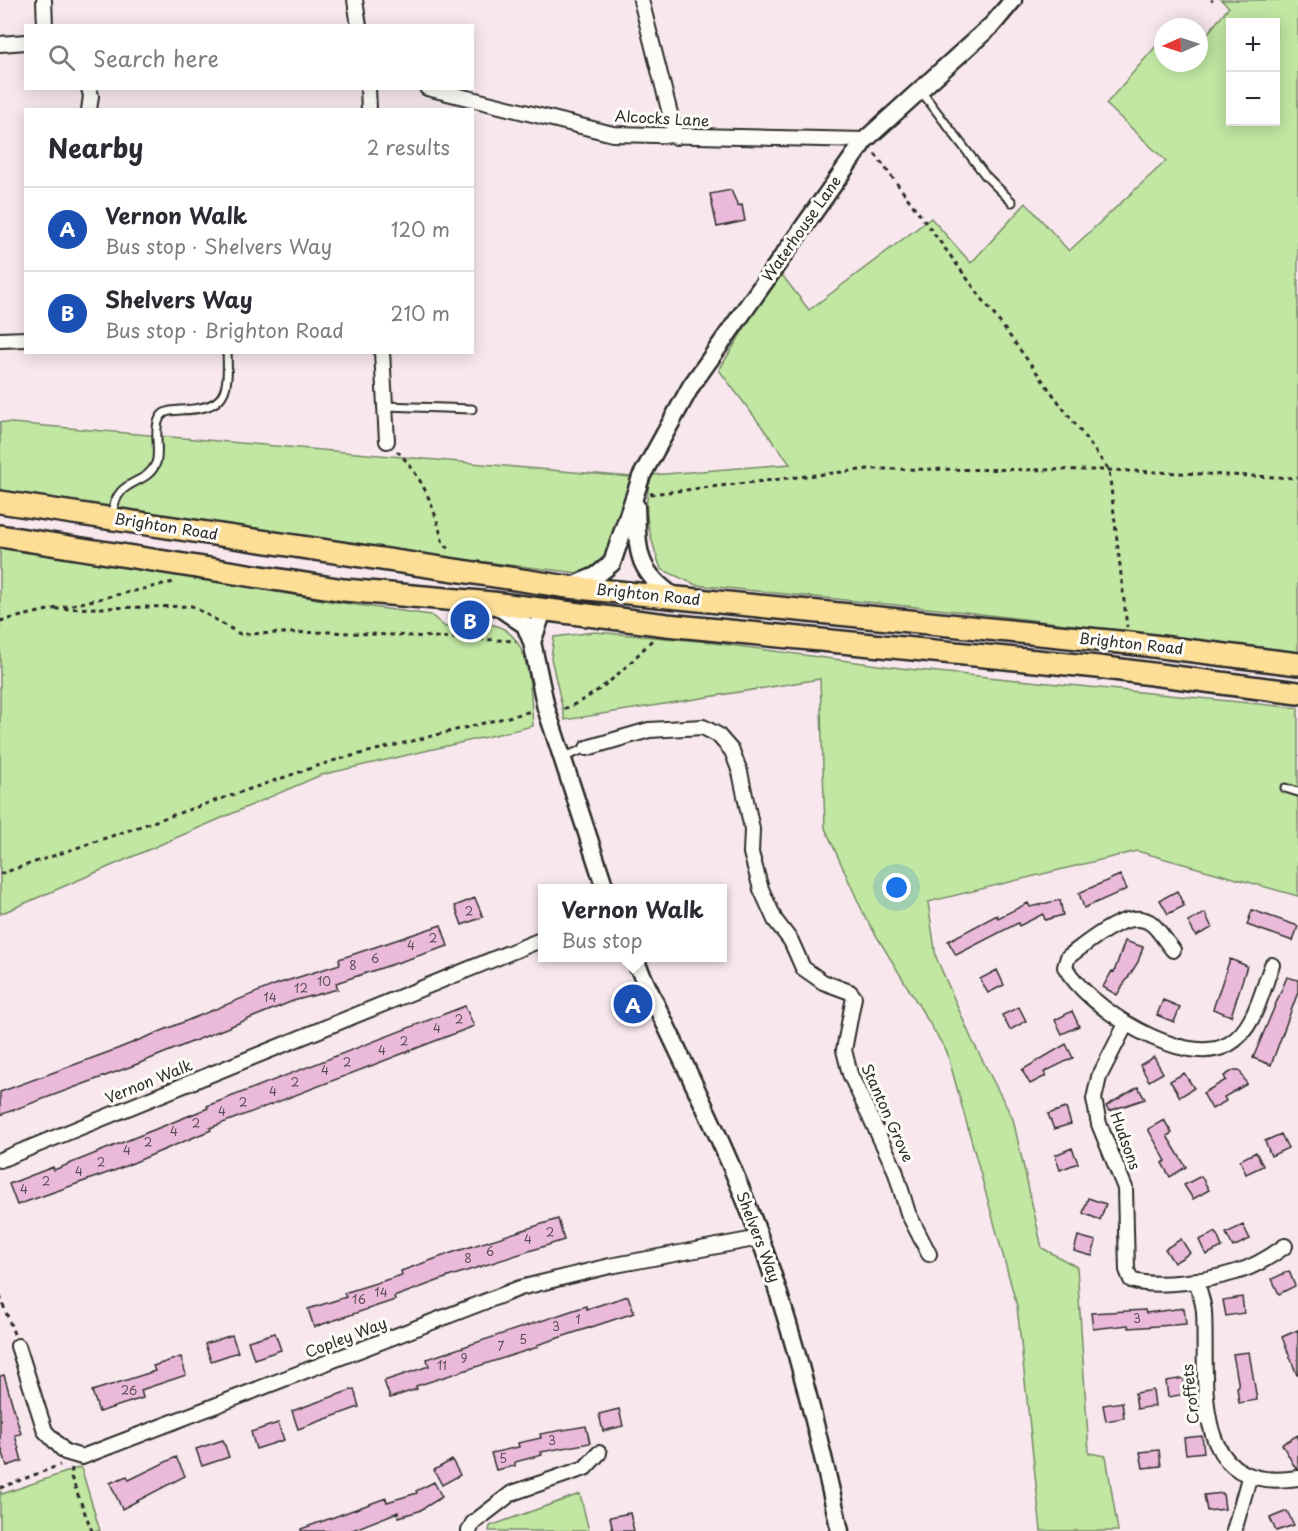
<!DOCTYPE html>
<html lang="en">
<head>
<meta charset="utf-8">
<style>
  body { margin:0; font-family:"Playpen Sans",sans-serif; background:#f7f7f7; color:#2b2b33 }
  .controls { position:absolute; right:18px; top:18px; display:grid; overflow:hidden; border-radius:0px; box-shadow:0 3px 15px #0003 }
  .controls button { width:54px; height:54px; display:grid; place-items:center; padding:0; border:0; border-bottom:2px solid #e1e1e2; background:#fff; color:#2b2b33; font:30px sans-serif }
  .compass { position:absolute; left:1154px; top:18px; width:54px; height:54px; border-radius:50%; background:#fff; box-shadow:0 3px 15px #0003; rotate:267deg }
  .you { position:absolute; left:897px; top:888px; width:21px; height:21px; margin:-15px; border:4px solid #fff; border-radius:50%; background:#1a73e8; box-shadow:0 0 0 9px #1a73e833 }
  .badge { display:grid; place-items:center; width:39px; height:39px; border-radius:50%; background:#0f766e; color:#fff; font-size:20px; font-weight:700 }
  .pin { position:absolute; translate:-50% -50%; border:3px solid #fff; box-shadow:0 2px 6px #0006 }
  .popup { position:absolute; left:538px; top:884px; width:189px; height:78px; box-sizing:border-box; display:grid; place-content:center; border-radius:0px; background:#fff; filter:drop-shadow(0 2px 4px #0005); font-size:20px; white-space:nowrap; color:#7c7c81 }
  .popup b { font-size:22px; color:#2b2b33 }
  .popup::after { content:''; position:absolute; left:50%; top:100%; margin-left:-12px; border:12px solid transparent; border-top-color:#fff }
  .list { margin:0; padding:0; list-style:none }
  h2 { display:flex; justify-content:space-between; align-items:center; height:78px; margin:0; padding:0 24px; font-size:26px }
  h2 small { font-size:20px; font-weight:400; color:#7c7c81 }
  .list li { display:grid; grid-template-columns:39px 1fr auto; gap:18px; align-items:center; box-sizing:border-box; height:84px; padding:0 24px; border-top:2px solid #e1e1e2 }
  .list b { display:block; font-size:22px; white-space:nowrap }
  .list p { margin:0; font-size:20px; white-space:nowrap; color:#7c7c81 }
  .list em { font-size:20px; font-style:normal; color:#7c7c81 }
  .icon { flex:none; width:33px; height:33px; fill:none; stroke:currentColor; stroke-width:2; stroke-linecap:round; stroke-linejoin:round }
  .map { position:relative; flex:none; width:1298px; height:1531px; overflow:hidden }
  .search { position:absolute; background:#fff; box-shadow:0 3px 15px #0003; left:24px; top:24px; width:450px; height:66px; display:flex; align-items:center; gap:15px; box-sizing:border-box; padding:0 21px; border-radius:0px; color:#7c7c81; font-size:22px }
  .panel { position:absolute; background:#fff; box-shadow:0 3px 15px #0003; left:24px; top:108px; width:450px; height:246px; border-radius:0px }
  .map>svg:first-child { display:block }
  .green { fill:#c1e7a2; stroke:#768966; stroke-width:1.5; fill-rule:evenodd }
  .building { fill:#ebbada; stroke:#2b2b2b; stroke-width:1.5 }
  .lines { fill:none; stroke-linecap:round; stroke-linejoin:round }
  .service-casing { stroke:#2b2b2b; stroke-width:11 }
  .minor-casing { stroke:#2b2b2b; stroke-width:18 }
  .tertiary-casing { stroke:#2b2b2b; stroke-width:21 }
  .trunk-casing { stroke:#2b2b2b; stroke-width:26 }
  .path { stroke:#2b2b2b; stroke-width:3; stroke-dasharray:4.5 4.5; stroke-linecap:butt }
  .service { stroke:#fdfcf7; stroke-width:7 }
  .minor { stroke:#fdfcf7; stroke-width:14 }
  .tertiary { stroke:#fdfcf7; stroke-width:16 }
  .trunk { stroke:#fdde96; stroke-width:21 }
  .labels { text-anchor:middle; stroke-width:6; stroke-linejoin:round; paint-order:stroke }
  .number-label { font-size:12px; fill:#5b4f57 }
  .street-label { font-size:15px; fill:#2b2b2b; stroke:#fdfcf7 }
</style>
</head>
<body>
<div class="map">
<svg width="1298" height="1531" viewBox="0 0 1298 1531">
  <rect width="100%" height="100%" fill="#f8e8ee"/>
  <filter id="ink" filterUnits="userSpaceOnUse"><feTurbulence type="fractalNoise" baseFrequency=".0167" numOctaves="2"/><feDisplacementMap in="SourceGraphic" scale="12" xChannelSelector="R" yChannelSelector="G"/><feConvolveMatrix kernelMatrix="1 2 1 2 8 2 1 2 1" color-interpolation-filters="sRGB"/></filter>
  <g filter="url(#ink)">
    <path class="green" d="M 1221,0 L 1298,0 L 1298,652 L 956,611 L 696,585 L 661,569 C 650,537 640,509 652,475 L 790,464 L 719,370 L 779,271 L 809,310 L 931,218 L 971,263 L 1026,203 L 1069,251 L 1166,161 L 1106,104 L 1156,46 L 1163,52 L 1163,63 L 1176,63 L 1181,67 L 1184,63 L 1199,63 L 1199,44 L 1229,7 ZM 1230,22 L 1276,22 L 1276,122 L 1230,122 Z
      M 0,422 L 631,477 L 614,539 L 600,563 L 579,573 L 441,557 L 0,490 Z
      M 0,545 L 335,602 L 431,615 L 445,627 C 459,626 474,622 488,624 C 533,629 530,692 533,726 L 321,775 L 0,914 Z
      M 595,632 L 700,641 L 908,669 L 1298,708 L 1298,896 L 1137,851 L 928,902 L 936,957 L 972,1040 L 1013,1119 L 1042,1248 L 1077,1267 L 1089,1453 L 1106,1456 L 1118,1531 L 1041,1531 L 1017,1306 L 947,1052 L 865,917 L 825,828 L 820,679 L 565,720 L 551,658 L 554,637 Z
      M 81,1467 L 100,1531 L 0,1531 L 0,1491 L 2,1494 Z
      M 580,1494 L 589,1531 L 489,1531 L 490,1526 Z"/>
    <path class="building" d="M 731,190 L 738,206 L 742,205 L 745,221 L 717,227 L 710,194 Z
      M 1120,875 L 1127,889 L 1084,908 L 1079,893 Z
      M 1177,891 L 1184,906 L 1168,914 L 1160,900 Z
      M 475,898 L 483,917 L 462,925 L 455,906 Z
      M 1060,900 L 1063,915 L 1045,920 L 1043,914 L 1019,926 L 1018,923 L 956,955 L 948,941 L 997,915 L 998,918 L 1028,903 L 1030,907 Z
      M 1252,910 L 1298,926 L 1293,941 L 1247,925 Z
      M 1205,913 L 1212,928 L 1196,936 L 1188,922 Z
      M 441,925 L 448,946 L 336,983 L 338,989 L 293,1001 L 135,1065 L 0,1115 L 0,1092 L 117,1049 L 277,984 L 340,964 L 339,959 Z
      M 1125,941 L 1143,947 L 1138,962 L 1117,995 L 1103,987 L 1112,971 L 1114,972 Z
      M 1230,959 L 1247,966 L 1231,1016 L 1213,1009 Z
      M 997,970 L 1004,985 L 988,993 L 980,979 Z
      M 1287,977 L 1298,980 L 1298,992 L 1271,1065 L 1253,1058 Z
      M 1163,1000 L 1180,1007 L 1174,1022 L 1157,1015 Z
      M 465,1006 L 474,1026 L 210,1128 L 211,1130 L 116,1170 L 17,1205 L 9,1184 L 53,1167 L 54,1170 L 208,1108 L 207,1106 Z
      M 1019,1007 L 1026,1021 L 1010,1030 L 1002,1015 Z
      M 1072,1011 L 1079,1026 L 1062,1034 L 1055,1020 Z
      M 1066,1044 L 1073,1058 L 1044,1072 L 1046,1076 L 1030,1084 L 1022,1070 Z
      M 1154,1057 L 1163,1073 L 1149,1081 L 1140,1065 Z
      M 1234,1070 L 1239,1070 L 1247,1084 L 1224,1097 L 1226,1101 L 1212,1109 L 1203,1093 L 1226,1080 L 1224,1076 Z
      M 1184,1073 L 1194,1088 L 1180,1097 L 1170,1081 Z
      M 1138,1087 L 1145,1099 L 1109,1111 L 1106,1106 Z
      M 1066,1108 L 1071,1124 L 1054,1129 L 1048,1114 Z
      M 1164,1120 L 1172,1133 L 1167,1136 L 1186,1167 L 1170,1177 L 1162,1163 L 1166,1161 L 1148,1129 Z
      M 1281,1134 L 1288,1148 L 1271,1156 L 1265,1141 Z
      M 1072,1148 L 1078,1163 L 1060,1170 L 1055,1155 Z
      M 1256,1152 L 1263,1166 L 1246,1174 L 1240,1160 Z
      M 1201,1176 L 1209,1190 L 1193,1199 L 1184,1185 Z
      M 1088,1198 L 1106,1204 L 1100,1220 L 1083,1213 Z
      M 558,1219 L 564,1240 L 451,1276 L 394,1297 L 395,1300 L 314,1327 L 308,1309 L 346,1297 L 344,1293 L 402,1275 L 401,1271 L 454,1252 Z
      M 1243,1225 L 1250,1239 L 1233,1247 L 1226,1233 Z
      M 1216,1232 L 1222,1247 L 1206,1255 L 1199,1240 Z
      M 1078,1236 L 1096,1241 L 1092,1256 L 1074,1251 Z
      M 1181,1239 L 1190,1253 L 1174,1263 L 1165,1249 Z
      M 1289,1271 L 1295,1286 L 1279,1294 L 1272,1279 Z
      M 628,1296 L 634,1313 L 537,1345 L 538,1347 L 416,1386 L 417,1389 L 390,1398 L 384,1381 L 429,1366 L 427,1359 L 586,1306 L 587,1309 Z
      M 1242,1297 L 1244,1313 L 1226,1316 L 1223,1300 Z
      M 1184,1308 L 1186,1324 L 1129,1328 L 1128,1325 L 1093,1329 L 1091,1313 L 1145,1310 L 1146,1313 Z
      M 1298,1330 L 1298,1375 L 1297,1375 L 1282,1337 Z
      M 275,1333 L 281,1350 L 254,1359 L 248,1341 Z
      M 232,1335 L 238,1352 L 211,1361 L 205,1344 Z
      M 1249,1352 L 1257,1400 L 1239,1403 L 1237,1387 L 1239,1387 L 1233,1354 Z
      M 181,1357 L 186,1375 L 141,1390 L 143,1398 L 99,1412 L 92,1391 L 155,1371 L 153,1366 Z
      M 4,1375 L 21,1434 L 15,1435 L 22,1461 L 7,1466 L 0,1443 L 0,1376 Z
      M 1184,1378 L 1186,1394 L 1168,1397 L 1166,1381 Z
      M 354,1389 L 359,1407 L 298,1429 L 292,1411 Z
      M 1153,1390 L 1155,1406 L 1137,1409 L 1135,1393 Z
      M 1122,1402 L 1124,1418 L 1106,1421 L 1103,1405 Z
      M 619,1409 L 623,1426 L 603,1431 L 599,1414 Z
      M 278,1423 L 284,1440 L 256,1449 L 251,1432 Z
      M 586,1426 L 590,1443 L 541,1452 L 542,1455 L 515,1462 L 515,1466 L 496,1470 L 491,1453 L 519,1447 L 518,1443 L 541,1438 L 540,1434 Z
      M 1298,1435 L 1298,1469 L 1296,1469 L 1282,1444 Z
      M 1202,1436 L 1204,1452 L 1186,1454 L 1184,1438 Z
      M 223,1440 L 229,1457 L 202,1466 L 196,1449 Z
      M 1159,1450 L 1161,1466 L 1143,1468 L 1140,1452 Z
      M 176,1457 L 185,1476 L 122,1509 L 110,1483 L 127,1476 L 129,1480 Z
      M 452,1460 L 460,1475 L 442,1485 L 434,1470 Z
      M 434,1482 L 442,1497 L 419,1511 L 399,1517 L 398,1512 L 350,1531 L 301,1531 L 301,1529 L 386,1498 L 387,1502 L 417,1493 L 416,1491 Z
      M 1223,1493 L 1225,1509 L 1207,1511 L 1204,1495 Z
      M 1287,1511 L 1294,1525 L 1276,1531 L 1270,1518 Z
      M 630,1513 L 634,1531 L 613,1531 L 610,1517 Z"/>
    <g class="lines">
      <defs>
        <path id="service" d="M 921,91 L 985,175 L 1012,202
          M 385,406 L 472,409
          M 112,516 C 116,475 146,488 156,463 C 161,450 151,424 163,414 C 167,410 175,411 180,410 C 226,409 229,394 227,352
          M 564,757 L 587,748
          M 1285,788 L 1298,792"/>
        <path id="minor" d="M 44,0 L 45,26
          M 355,0 L 359,26
          M 641,0 L 676,137
          M 0,44 L 26,42
          M 89,88 L 91,96 L 89,110
          M 368,88 L 369,110
          M 427,88 L 613,134 L 865,140
          M 0,340 L 26,339
          M 382,352 L 387,441
          M 587,748 L 649,730 L 703,727 L 718,735 L 732,751 L 740,772 L 752,829 L 751,853 L 761,889 L 775,920 L 791,941 L 803,968 L 823,982 L 850,992 L 854,997 L 844,1050 L 850,1074 L 895,1170 L 908,1213 L 929,1254
          M 1173,950 C 1166,942 1160,931 1152,924 C 1129,905 1086,944 1068,957 L 1065,967 C 1087,1007 1184,1070 1229,1044 C 1255,1029 1262,990 1272,965
          M 1126,1024 L 1099,1077 L 1094,1099 L 1099,1124 L 1125,1188 L 1127,1270 L 1131,1280 C 1156,1289 1210,1280 1236,1272 C 1254,1267 1270,1257 1285,1246
          M 0,1160 L 543,939
          M 1196,1280 C 1199,1290 1203,1301 1204,1311 C 1208,1382 1187,1495 1298,1478
          M 18,1346 L 45,1431 L 65,1452 L 82,1457 L 520,1288 L 610,1266 L 760,1238
          M 469,1531 L 473,1523 L 512,1493 L 585,1468 L 599,1453
          M 1234,1531 L 1249,1478"/>
        <path id="tertiary" d="M 636,506 C 638,552 635,570 676,598
          M 572,586 L 596,576 L 612,563 L 641,477 L 691,386 L 865,140 L 993,24 L 1013,0
          M 494,604 L 525,625 L 532,642
          M 543,611 L 532,642 L 546,708 L 605,888
          M 634,958 C 677,1051 726,1144 761,1241 C 795,1336 818,1433 840,1531"/>
        <path id="trunk" d="M 0,502 L 568,587 L 1129,643 L 1298,664
          M 0,536 L 344,590 L 492,603 L 667,625 L 1098,667 L 1298,693"/>
      </defs>
      <use href="#service" class="service-casing"/>
      <use href="#minor" class="minor-casing"/>
      <use href="#tertiary" class="tertiary-casing"/>
      <use href="#trunk" class="trunk-casing"/>
      <path class="path" d="M 1211,0 L 1213,1
        M 875,154 L 1109,470 L 1127,627
        M 397,451 C 423,477 435,508 443,544 L 451,550
        M 650,494 L 868,469 L 1109,470 L 1298,478
        M 63,607 L 174,582
        M 55,609 L 192,606 L 240,634 L 330,632 L 516,641
        M 0,621 L 57,608
        M 564,709 C 600,694 625,669 652,640
        M 0,874 L 332,761 L 532,711
        M 0,1296 L 14,1334
        M 72,1468 L 71,1477 L 92,1531
        M 0,1488 L 60,1465"/>
      <use href="#service" class="service"/>
      <use href="#minor" class="minor"/>
      <use href="#tertiary" class="tertiary"/>
      <use href="#trunk" class="trunk"/>
    </g>
  </g>
  <g class="labels">
    <g class="number-label">
      <text x="469" y="916">2</text>
      <text x="433" y="943">2</text>
      <text x="411" y="950">4</text>
      <text x="375" y="963">6</text>
      <text x="353" y="970">8</text>
      <text x="324" y="986">10</text>
      <text x="301" y="993">12</text>
      <text x="270" y="1002">14</text>
      <text x="459" y="1024">2</text>
      <text x="437" y="1033">4</text>
      <text x="404" y="1046">2</text>
      <text x="382" y="1055">4</text>
      <text x="347" y="1067">2</text>
      <text x="325" y="1075">4</text>
      <text x="295" y="1087">2</text>
      <text x="273" y="1096">4</text>
      <text x="243" y="1107">2</text>
      <text x="222" y="1116">4</text>
      <text x="196" y="1128">2</text>
      <text x="174" y="1136">4</text>
      <text x="148" y="1147">2</text>
      <text x="127" y="1155">4</text>
      <text x="101" y="1167">2</text>
      <text x="79" y="1176">4</text>
      <text x="46" y="1186">2</text>
      <text x="24" y="1194">4</text>
      <text x="550" y="1237">2</text>
      <text x="528" y="1244">4</text>
      <text x="490" y="1256">6</text>
      <text x="468" y="1263">8</text>
      <text x="381" y="1297">14</text>
      <text x="359" y="1304">16</text>
      <text x="1137" y="1323">3</text>
      <text x="578" y="1324">1</text>
      <text x="556" y="1331">3</text>
      <text x="523" y="1344">5</text>
      <text x="501" y="1351">7</text>
      <text x="464" y="1363">9</text>
      <text x="442" y="1370">11</text>
      <text x="129" y="1395">26</text>
      <text x="552" y="1445">3</text>
      <text x="503" y="1463">5</text>
    </g>
    <g class="street-label">
      <text transform="translate(662 119) rotate(3)" y="5">Alcocks Lane</text>
      <text transform="translate(802 229) rotate(-55)" y="5">Waterhouse Lane</text>
      <text transform="translate(166 527) rotate(9)" y="5">Brighton Road</text>
      <text transform="translate(648 595) rotate(6)" y="5">Brighton Road</text>
      <text transform="translate(1131 644) rotate(6)" y="5">Brighton Road</text>
      <text transform="translate(149 1082) rotate(-22)" y="5">Vernon Walk</text>
      <text transform="translate(887 1113) rotate(66)" y="5">Stanton Grove</text>
      <text transform="translate(1125 1141) rotate(70)" y="5">Hudsons</text>
      <text transform="translate(758 1237) rotate(69)" y="5">Shelvers Way</text>
      <text transform="translate(346 1338) rotate(-21)" y="5">Copley Way</text>
      <text transform="translate(1191 1394) rotate(-96)" y="5">Croffets</text>
    </g>
  </g>
</svg>
<div class="controls">
<button>+</button>
<button>−</button>
</div>
<svg class="compass" viewBox="-18 -18 36 36"><path d="M0-13l5 13h-10z" fill="#e53935"/><path d="M0 13l5-13h-10z" fill="#7c7c81"/></svg>
<div class="you"></div>
<div class="pin badge" style="left:633px;top:1004px;background:#1a4fb4">A</div>
<div class="popup"><b>Vernon Walk</b>Bus stop</div>
<div class="pin badge" style="left:470px;top:620px;background:#1a4fb4">B</div>
<div class="search"><svg class="icon" aria-label="search" viewBox="0 0 24 24"><circle cx="10" cy="10" r="6"/><path d="M15 15l6 6"/></svg>Search here</div>
<section class="panel">
<h2>Nearby<small>2 results</small></h2>
<ul class="list">
<li><span class="badge" style="background:#1a4fb4">A</span><div><b>Vernon Walk</b><p>Bus stop · Shelvers Way</p></div><em>120 m</em></li>
<li><span class="badge" style="background:#1a4fb4">B</span><div><b>Shelvers Way</b><p>Bus stop · Brighton Road</p></div><em>210 m</em></li>
</ul>
</section>
</div>
</body>
</html>
